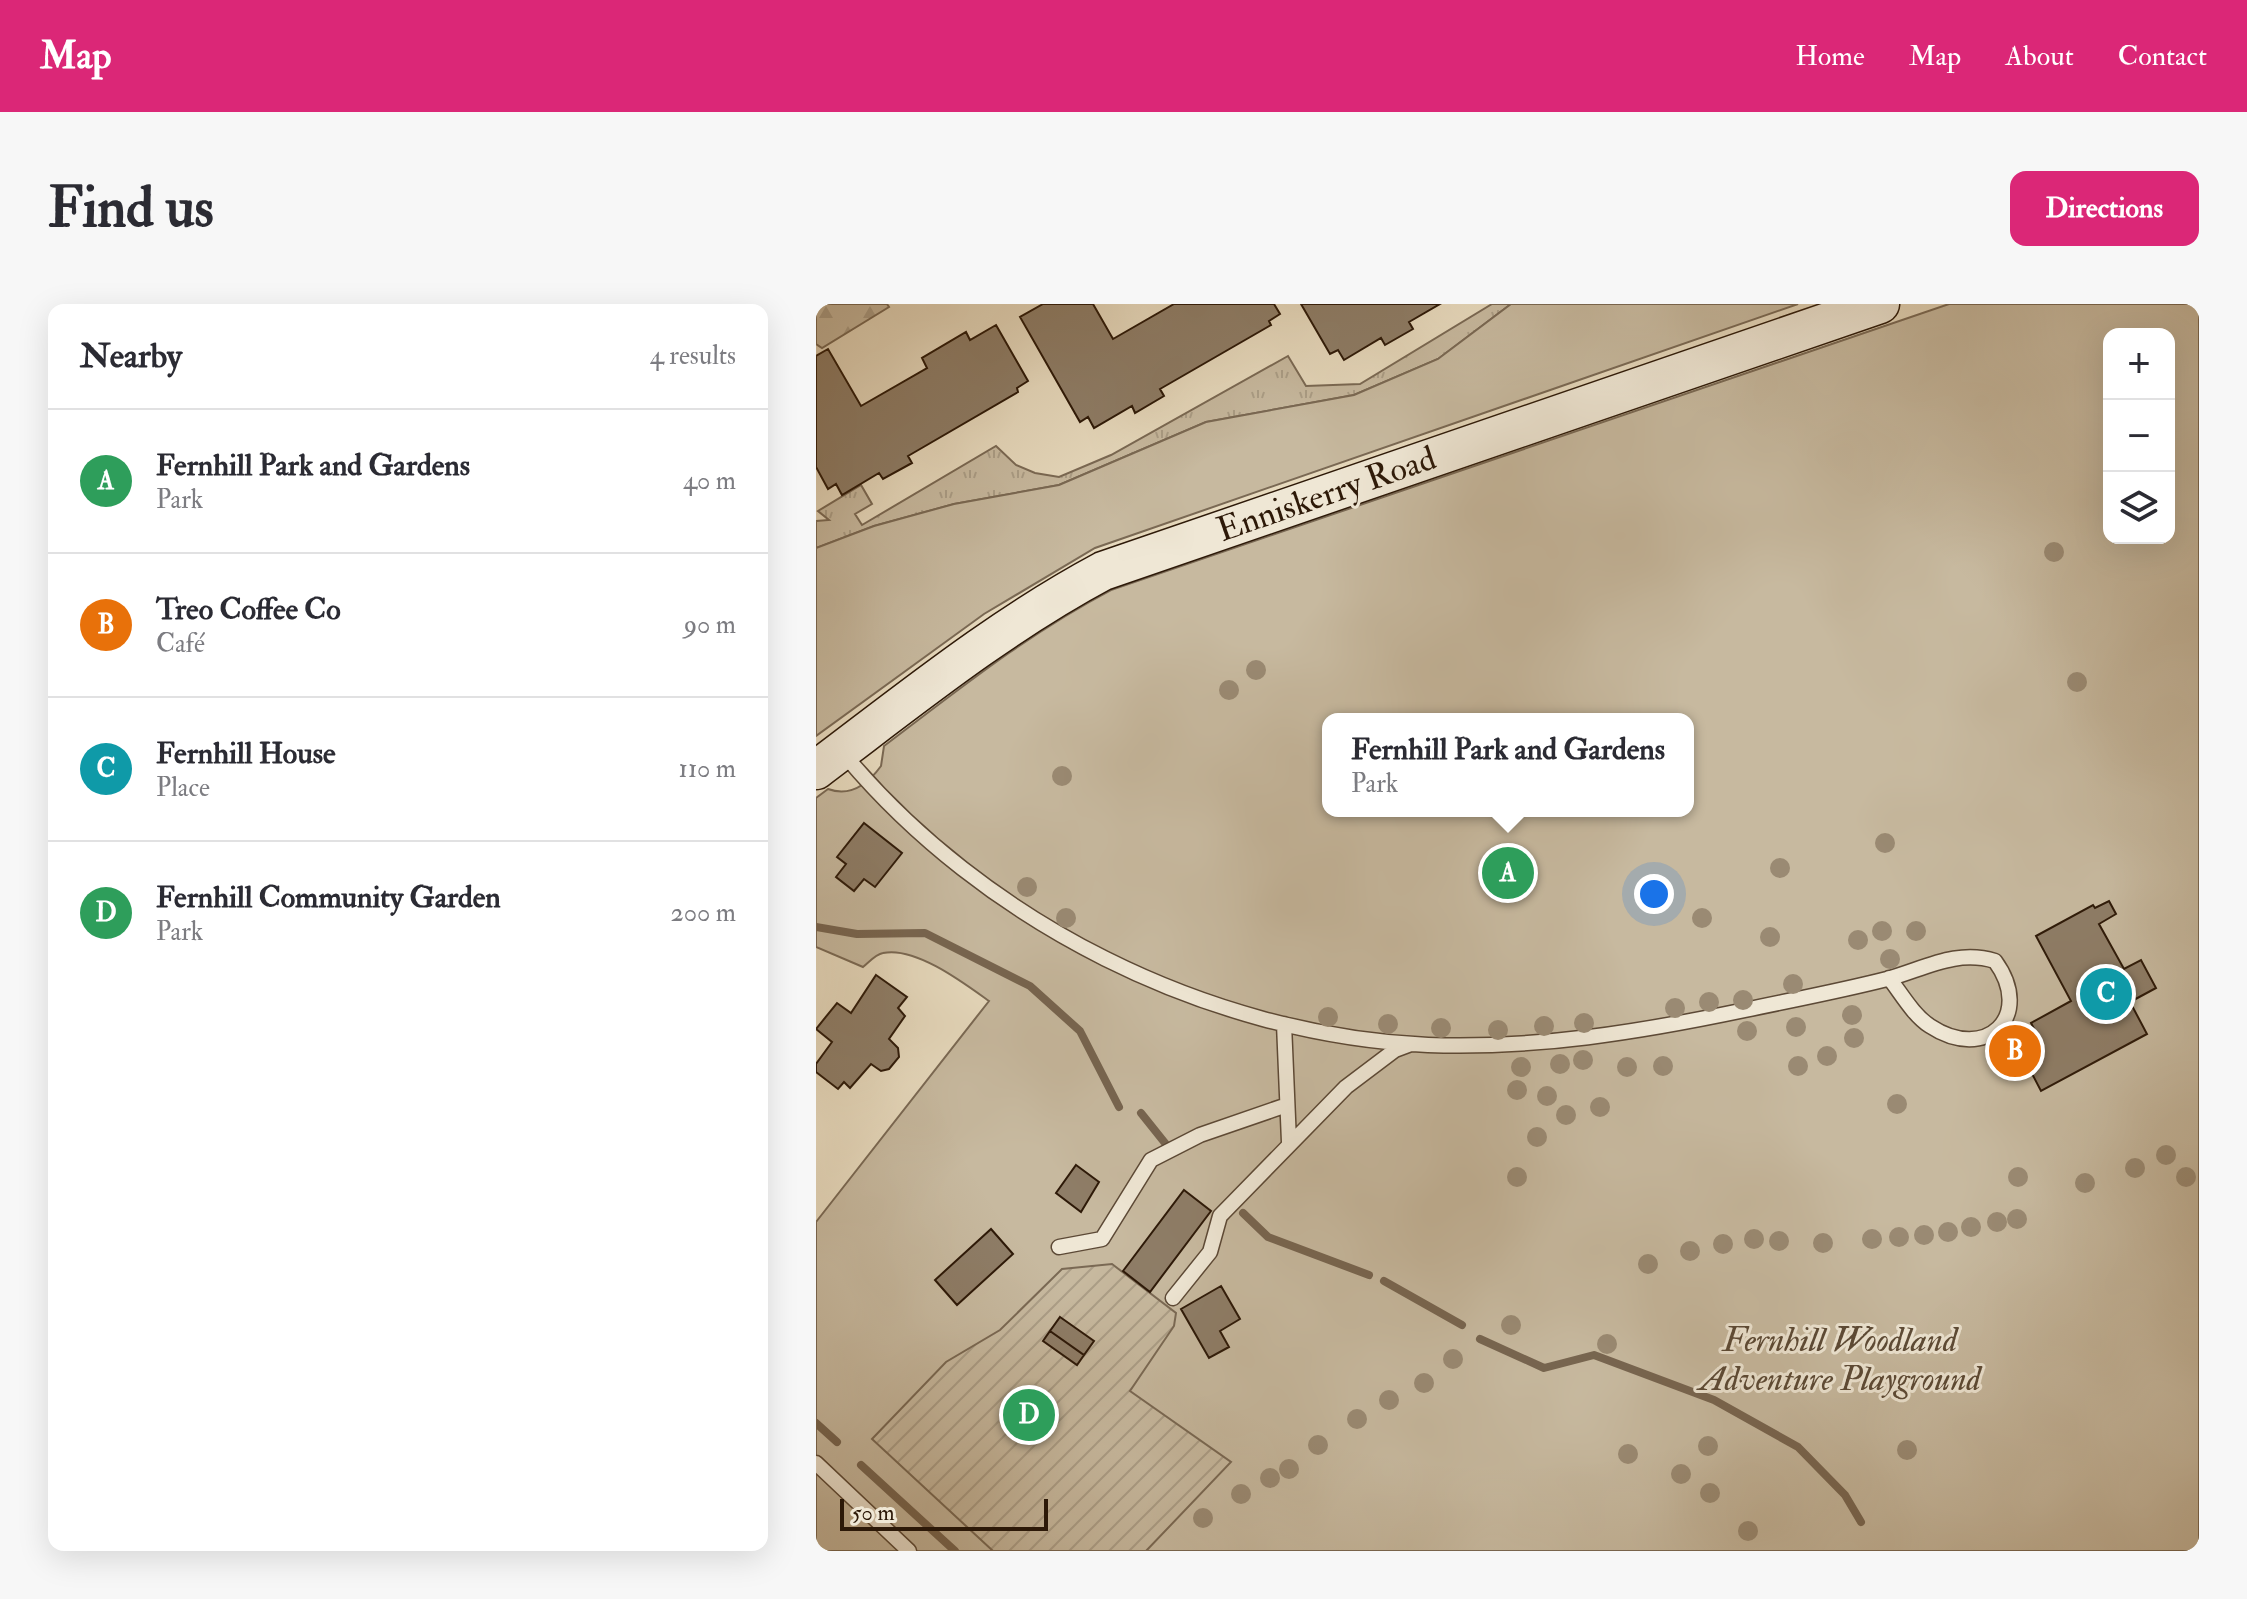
<!DOCTYPE html>
<html lang="en">
<head>
<meta charset="utf-8">
<style>
  body { margin:0; font-family:"IM FELL Double Pica",serif; background:#f7f7f7; color:#2b2b33 }
  .controls { position:absolute; right:24px; top:24px; display:grid; overflow:hidden; border-radius:16px; box-shadow:0 8px 32px #0002 }
  .controls button { width:72px; height:72px; display:grid; place-items:center; padding:0; border:0; border-bottom:2px solid #e1e1e2; background:#fff; color:#2b2b33; font:40px sans-serif }
  .scale { position:absolute; left:24px; bottom:20px; width:208px; box-sizing:border-box; padding-left:8px; border:4px solid #2d1908; border-top:0; font-size:22px; line-height:28px; white-space:nowrap; color:#2d1908; -webkit-text-stroke:6px #efe7d5; paint-order:stroke }
  .you { position:absolute; left:838px; top:590px; width:28px; height:28px; margin:-20px; border:6px solid #fff; border-radius:50%; background:#1a73e8; box-shadow:0 0 0 12px #1a73e833 }
  .badge { display:grid; place-items:center; width:52px; height:52px; border-radius:50%; background:#db2777; color:#fff; font-size:26px; font-weight:700 }
  .pin { position:absolute; translate:-50% -50%; border:4px solid #fff; box-shadow:0 2px 8px #0006 }
  .popup { position:absolute; left:506px; top:409px; width:372px; height:104px; box-sizing:border-box; display:grid; place-content:center; border-radius:16px; background:#fff; filter:drop-shadow(0 2px 6px #0005); font-size:26px; white-space:nowrap; color:#7c7c81 }
  .popup b { font-size:30px; color:#2b2b33 }
  .popup::after { content:''; position:absolute; left:50%; top:100%; margin-left:-16px; border:16px solid transparent; border-top-color:#fff }
  .list { margin:0; padding:0; list-style:none }
  h2 { display:flex; justify-content:space-between; align-items:center; height:104px; margin:0; padding:0 32px; font-size:34px }
  h2 small { font-size:26px; font-weight:400; color:#7c7c81 }
  .list li { display:grid; grid-template-columns:52px 1fr auto; gap:24px; align-items:center; box-sizing:border-box; height:144px; padding:0 32px; border-top:2px solid #e1e1e2 }
  .list b { display:block; font-size:30px; white-space:nowrap }
  .list p { margin:0; font-size:26px; white-space:nowrap; color:#7c7c81 }
  .list em { font-size:26px; font-style:normal; color:#7c7c81 }
  .icon { flex:none; width:44px; height:44px; fill:none; stroke:currentColor; stroke-width:2; stroke-linecap:round; stroke-linejoin:round }
  .map { position:relative; flex:none; width:1383px; height:1247px; overflow:hidden; border-radius:16px }
  header { display:flex; align-items:center; gap:48px; box-sizing:border-box; height:112px; padding:0 40px; background:#db2777; color:#fff }
  header strong { font-size:38px }
  nav { display:flex; gap:44px; margin-inline-start:auto; font-size:28px }
  .intro { display:flex; align-items:center; justify-content:space-between; box-sizing:border-box; height:192px; padding:0 48px }
  h1 { margin:0; font-size:56px }
  .button { padding:20px 36px; border-radius:16px; background:#db2777; color:#fff; font-size:28px; font-weight:700 }
  main { display:flex; gap:48px; padding:0 48px }
  aside { flex:1; background:#fff; border-radius:16px; box-shadow:0 8px 32px #0002 }
  .map>svg:first-child { display:block }
  .grass { fill:url(#grass-tufts); stroke:#7a6954; stroke-width:2 }
  .forest { fill:url(#forest-firs); stroke:#7a6954; stroke-width:2 }
  .park { fill:#c7b99f; stroke:#7a6954; stroke-width:2; fill-rule:evenodd }
  .garden { fill:url(#garden-furrows); stroke:#7a6954; stroke-width:2 }
  .lines { fill:none; stroke-linecap:round; stroke-linejoin:round }
  .stream { stroke:#776550; stroke-width:8 }
  .building { fill:#8e7d67; stroke:#2d1908; stroke-width:2 }
  .lane-casing { stroke:#5c4936; stroke-width:17 }
  .secondary-casing { stroke:#2d1908; stroke-width:41 }
  .lane { stroke:#efe7d5; stroke-width:14 }
  .secondary { stroke:#efe7d5; stroke-width:38 }
  .tree { fill:#9a8a73 }
  .labels { text-anchor:middle; stroke-width:6; stroke-linejoin:round; paint-order:stroke }
  .street-label { font-size:34px; fill:#2d1908; stroke:#efe7d5 }
  .park-label { font-size:34px; font-style:italic; fill:#5b4935; stroke:#efe7d5 }
</style>
</head>
<body>
<header>
<strong>Map</strong>
<nav><a>Home</a><a>Map</a><a>About</a><a>Contact</a></nav>
</header>
<div class="intro"><h1>Find us</h1><a class="button">Directions</a></div>
<main>
<aside>
<h2>Nearby<small>4 results</small></h2>
<ul class="list">
<li><span class="badge" style="background:#2e9e5b">A</span><div><b>Fernhill Park and Gardens</b><p>Park</p></div><em>40 m</em></li>
<li><span class="badge" style="background:#e8710a">B</span><div><b>Treo Coffee Co</b><p>Café</p></div><em>90 m</em></li>
<li><span class="badge" style="background:#0f9aa8">C</span><div><b>Fernhill House</b><p>Place</p></div><em>110 m</em></li>
<li><span class="badge" style="background:#2e9e5b">D</span><div><b>Fernhill Community Garden</b><p>Park</p></div><em>200 m</em></li>
</ul>
</aside>
<div class="map">
<svg width="1383" height="1247" viewBox="0 0 1383 1247">
  <defs>
    <pattern id="grass-tufts" width="24" height="20" patternUnits="userSpaceOnUse" patternTransform="scale(2)"><rect width="24" height="20" fill="#c7b99f"/><path d="M3 7l-1-3M5 7V3M7 7l1-3M15 17l-1-3M17 17v-4M19 17l1-3" fill="none" stroke="#ab9e87"/></pattern>
    <pattern id="forest-firs" width="22" height="20" patternUnits="userSpaceOnUse" patternTransform="scale(2)"><rect width="22" height="20" fill="#c7b99f"/><path d="M5 1l3.5 6h-7zM16 11l3.5 6h-7z" fill="#ab9e87"/></pattern>
    <pattern id="garden-furrows" width="10" height="10" patternUnits="userSpaceOnUse" patternTransform="scale(2)"><rect width="10" height="10" fill="#c7b99f"/><path d="M-1 1l2-2M0 10L10 0M9 11l2-2" fill="none" stroke="#ab9e87"/></pattern>
  </defs>
  <rect width="100%" height="100%" fill="#e7dabe"/>
  <filter id="stains"><feTurbulence type="fractalNoise" baseFrequency=".0025" numOctaves="4"/><feColorMatrix values="0 0 0 0 .2 0 0 0 0 .09 0 0 0 0 .02 0 0 0 .5 -.17"/></filter>
  <radialGradient id="worn" r=".72"><stop offset=".6" stop-color="#630" stop-opacity="0"/><stop offset="1" stop-color="#630" stop-opacity=".3"/></radialGradient>
  <path class="grass" d="M 676,0 L 695,0 L 622,55 L 538,91 L 390,118 L 243,181 L 138,200 L 58,222 L 0,244 L 0,217 L 13,216 L 2,207 L 45,181 L 56,200 L 39,210 L 46,221 L 180,142 L 200,161 L 219,169 L 243,173 L 295,151 L 472,52 L 490,82 L 544,80 Z"/>
  <path class="forest" d="M 0,0 L 71,0 L 73,3 L 6,44 L 0,40 Z"/>
  <path class="park" d="M 695,0 L 982,0 L 279,244 L 168,310 L 0,432 L 0,244 L 58,222 L 138,200 L 243,181 L 390,118 L 538,91 L 622,55 Z
    M 1133,0 L 1383,0 L 1383,1247 L 0,1247 L 0,918 L 173,697 C 148,679 99,642 67,649 C 60,650 53,658 47,663 L 0,643 L 0,494 L 12,485 C 34,493 52,480 65,462 L 68,442 C 142,386 213,329 295,286 ZM 1293,30 L 1353,30 L 1353,234 L 1293,234 ZM 512,415 L 872,415 L 872,507 L 512,507 Z"/>
  <path class="garden" d="M 296,960 L 360,1009 L 358,1022 L 314,1087 L 415,1158 L 330,1247 L 177,1247 L 56,1135 L 130,1058 L 184,1026 L 246,965 Z"/>
  <g class="lines">
    <path class="stream" d="M 0,623 L 41,630 L 109,629 L 214,682 L 264,727 L 303,803
      M 325,809 L 349,839
      M 427,909 L 452,933 L 553,971
      M 568,977 L 646,1021
      M 664,1035 L 728,1064 L 778,1051 L 898,1096 L 982,1143 L 1029,1191 L 1045,1218
      M 0,1119 L 21,1138
      M 45,1161 L 139,1247"/>
  </g>
  <path class="building" d="M 227,0 L 277,0 L 297,35 L 358,0 L 458,0 L 464,10 L 453,17 L 455,21 L 344,85 L 348,92 L 319,109 L 316,102 L 278,124 L 272,113 L 264,118 L 204,13 Z
    M 485,0 L 624,0 L 593,18 L 597,25 L 569,41 L 565,34 L 528,56 L 522,46 L 514,50 Z
    M 180,21 L 212,77 L 201,84 L 202,88 L 92,152 L 96,159 L 67,175 L 63,169 L 26,191 L 20,180 L 12,185 L 0,163 L 0,52 L 12,45 L 45,102 L 111,64 L 106,54 L 150,28 L 154,36 Z
    M 48,519 L 86,549 L 59,583 L 48,575 L 38,587 L 20,573 L 30,560 L 21,553 Z
    M 1293,597 L 1300,610 L 1283,620 L 1308,665 L 1325,656 L 1340,684 L 1314,698 L 1331,730 L 1225,787 L 1212,762 L 1221,757 L 1215,745 L 1226,740 L 1215,719 L 1255,697 L 1220,632 L 1277,601 L 1279,604 Z
    M 60,671 L 91,693 L 82,704 L 89,712 L 73,735 L 82,744 L 83,753 L 73,765 L 65,767 L 55,760 L 34,784 L 28,778 L 22,785 L 0,768 L 0,760 L 16,738 L 0,725 L 21,699 L 35,709 Z
    M 260,861 L 283,878 L 265,908 L 240,889 Z
    M 368,886 L 395,907 L 334,988 L 307,967 Z
    M 175,925 L 197,950 L 141,1001 L 119,976 Z
    M 405,982 L 424,1015 L 404,1027 L 413,1043 L 393,1054 L 365,1005 Z
    M 244,1013 L 278,1037 L 268,1051 L 234,1027 Z
    M 234,1027 L 268,1051 L 261,1061 L 227,1037 Z"/>
  <g class="lines">
    <defs>
      <path id="lane" d="M 27,449 C 167,618 391,731 612,741 C 720,745 824,728 929,706 C 976,696 1024,687 1071,675 C 1108,665 1140,645 1179,657 C 1219,712 1170,759 1114,722 C 1097,711 1085,689 1073,674
        M 468,720 L 473,838
        M 243,943 L 286,935 L 335,856 L 384,831 L 468,802
        M 357,994 L 394,948 L 404,912 L 530,783 L 579,746 L 595,740
        M 0,1159 L 93,1247"/>
      <path id="secondary" d="M 0,466 C 93,396 184,322 287,267 L 1064,0"/>
    </defs>
    <use href="#lane" class="lane-casing"/>
    <use href="#secondary" class="secondary-casing"/>
    <use href="#lane" class="lane"/>
    <use href="#secondary" class="secondary"/>
  </g>
  <g class="tree">
    <circle cx="1238" cy="248" r="10"/>
    <circle cx="440" cy="366" r="10"/>
    <circle cx="1261" cy="378" r="10"/>
    <circle cx="413" cy="386" r="10"/>
    <circle cx="246" cy="472" r="10"/>
    <circle cx="1069" cy="539" r="10"/>
    <circle cx="964" cy="564" r="10"/>
    <circle cx="211" cy="583" r="10"/>
    <circle cx="250" cy="614" r="10"/>
    <circle cx="886" cy="614" r="10"/>
    <circle cx="1066" cy="627" r="10"/>
    <circle cx="1100" cy="627" r="10"/>
    <circle cx="954" cy="633" r="10"/>
    <circle cx="1042" cy="636" r="10"/>
    <circle cx="1074" cy="655" r="10"/>
    <circle cx="977" cy="680" r="10"/>
    <circle cx="927" cy="696" r="10"/>
    <circle cx="893" cy="698" r="10"/>
    <circle cx="859" cy="704" r="10"/>
    <circle cx="1036" cy="711" r="10"/>
    <circle cx="512" cy="713" r="10"/>
    <circle cx="768" cy="719" r="10"/>
    <circle cx="572" cy="720" r="10"/>
    <circle cx="728" cy="722" r="10"/>
    <circle cx="980" cy="723" r="10"/>
    <circle cx="625" cy="724" r="10"/>
    <circle cx="682" cy="726" r="10"/>
    <circle cx="931" cy="727" r="10"/>
    <circle cx="1038" cy="734" r="10"/>
    <circle cx="1011" cy="752" r="10"/>
    <circle cx="767" cy="756" r="10"/>
    <circle cx="744" cy="760" r="10"/>
    <circle cx="847" cy="762" r="10"/>
    <circle cx="982" cy="762" r="10"/>
    <circle cx="705" cy="763" r="10"/>
    <circle cx="811" cy="763" r="10"/>
    <circle cx="701" cy="786" r="10"/>
    <circle cx="731" cy="792" r="10"/>
    <circle cx="1081" cy="800" r="10"/>
    <circle cx="784" cy="803" r="10"/>
    <circle cx="750" cy="811" r="10"/>
    <circle cx="721" cy="833" r="10"/>
    <circle cx="1350" cy="851" r="10"/>
    <circle cx="1319" cy="864" r="10"/>
    <circle cx="701" cy="873" r="10"/>
    <circle cx="1202" cy="873" r="10"/>
    <circle cx="1370" cy="873" r="10"/>
    <circle cx="1269" cy="879" r="10"/>
    <circle cx="1201" cy="915" r="10"/>
    <circle cx="1181" cy="918" r="10"/>
    <circle cx="1155" cy="923" r="10"/>
    <circle cx="1132" cy="928" r="10"/>
    <circle cx="1108" cy="931" r="10"/>
    <circle cx="1083" cy="933" r="10"/>
    <circle cx="938" cy="935" r="10"/>
    <circle cx="1056" cy="935" r="10"/>
    <circle cx="963" cy="937" r="10"/>
    <circle cx="1007" cy="939" r="10"/>
    <circle cx="907" cy="940" r="10"/>
    <circle cx="874" cy="947" r="10"/>
    <circle cx="832" cy="960" r="10"/>
    <circle cx="695" cy="1021" r="10"/>
    <circle cx="791" cy="1040" r="10"/>
    <circle cx="637" cy="1055" r="10"/>
    <circle cx="608" cy="1079" r="10"/>
    <circle cx="573" cy="1096" r="10"/>
    <circle cx="541" cy="1115" r="10"/>
    <circle cx="502" cy="1141" r="10"/>
    <circle cx="892" cy="1142" r="10"/>
    <circle cx="1091" cy="1146" r="10"/>
    <circle cx="812" cy="1150" r="10"/>
    <circle cx="473" cy="1165" r="10"/>
    <circle cx="865" cy="1170" r="10"/>
    <circle cx="454" cy="1174" r="10"/>
    <circle cx="894" cy="1189" r="10"/>
    <circle cx="425" cy="1190" r="10"/>
    <circle cx="387" cy="1214" r="10"/>
    <circle cx="932" cy="1227" r="10"/>
  </g>
  <g class="labels">
    <g class="street-label">
      <text transform="translate(510 189) rotate(-19)" y="12">Enniskerry Road</text>
    </g>
    <g class="park-label">
      <text x="1024" y="1047">Fernhill Woodland<tspan x="1024" dy="39">Adventure Playground</tspan></text>
    </g>
  </g>
  <rect width="100%" height="100%" filter="url(#stains)"/>
  <rect width="100%" height="100%" fill="url(#worn)"/>
</svg>
<div class="controls">
<button>+</button>
<button>−</button>
<button><svg class="icon" aria-label="layers" viewBox="0 0 24 24"><path d="M12 4l9 5-9 5-9-5zM3 14l9 5 9-5"/></svg></button>
</div>
<div class="scale">50 m</div>
<div class="you"></div>
<div class="pin badge" style="left:692px;top:569px;background:#2e9e5b">A</div>
<div class="popup"><b>Fernhill Park and Gardens</b>Park</div>
<div class="pin badge" style="left:1199px;top:747px;background:#e8710a">B</div>
<div class="pin badge" style="left:1290px;top:690px;background:#0f9aa8">C</div>
<div class="pin badge" style="left:213px;top:1111px;background:#2e9e5b">D</div>
</div>
</main>
</body>
</html>
